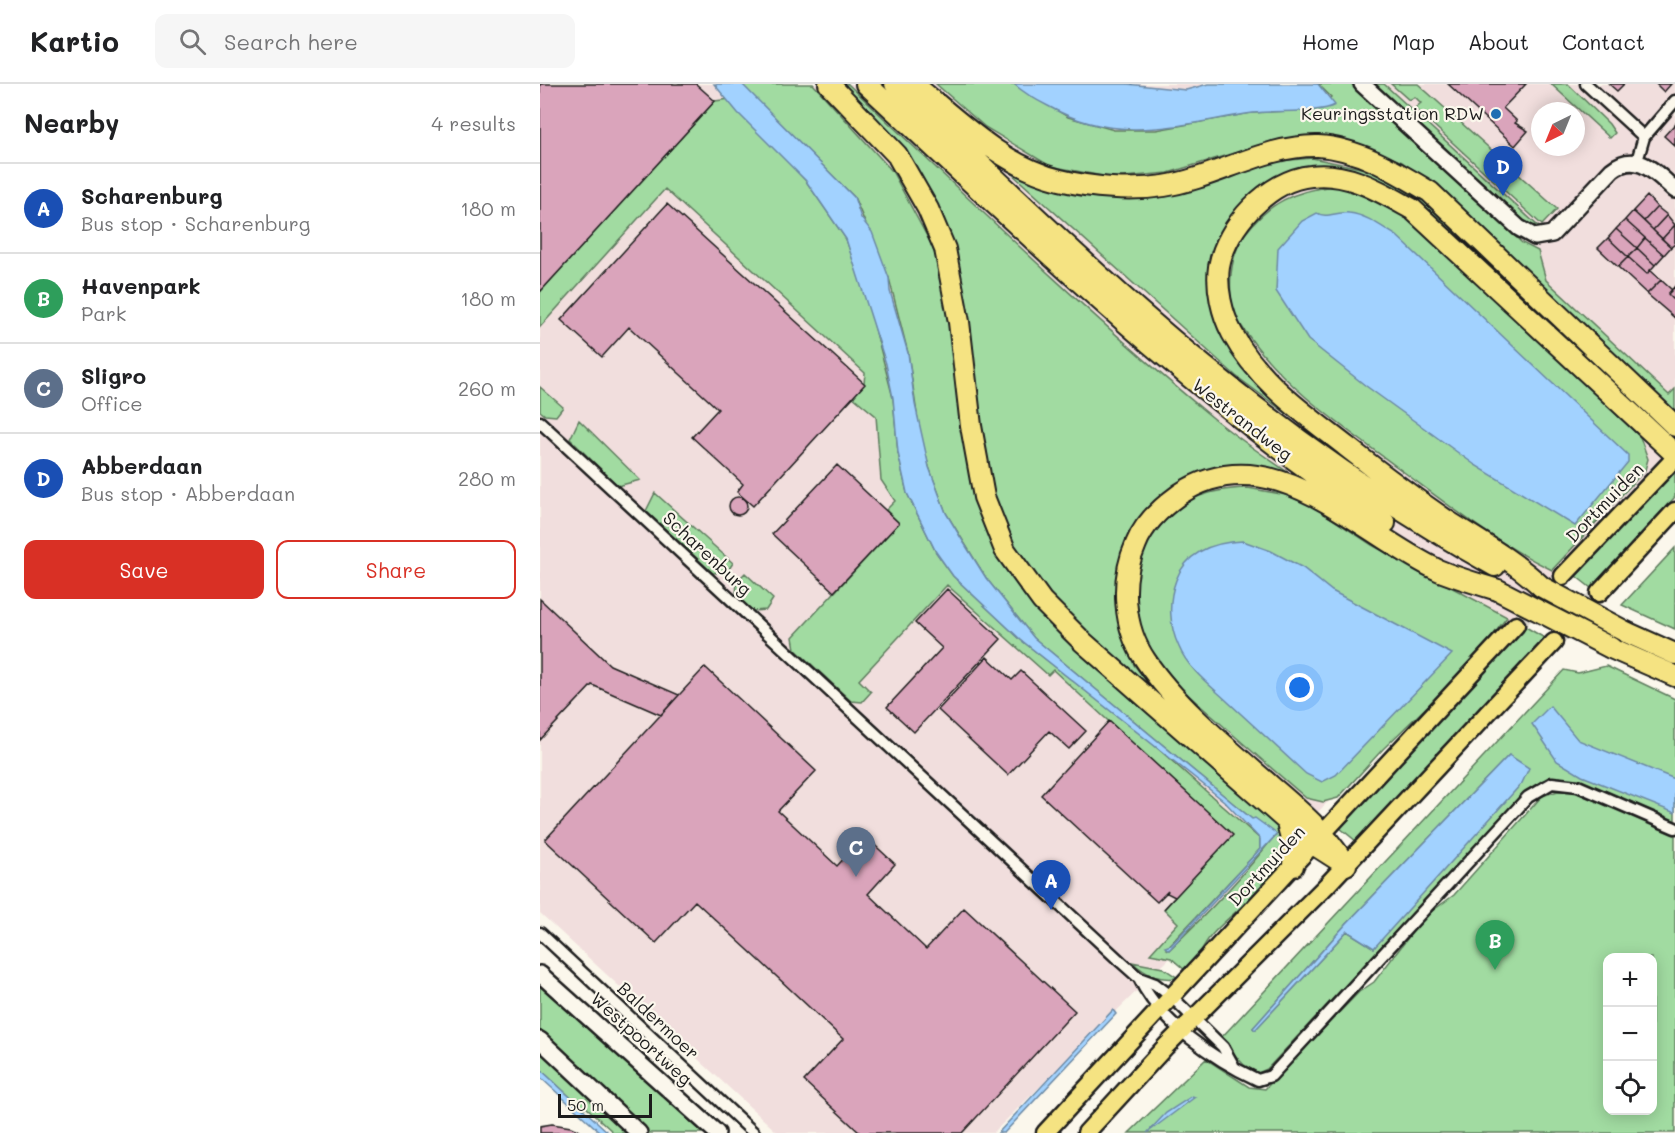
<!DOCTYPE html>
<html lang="en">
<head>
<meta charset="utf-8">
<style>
  body { margin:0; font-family:Mali,sans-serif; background:#f6f6f6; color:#202124 }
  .controls { position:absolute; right:18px; bottom:18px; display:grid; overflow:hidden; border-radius:12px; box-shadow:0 3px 15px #0003 }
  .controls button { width:54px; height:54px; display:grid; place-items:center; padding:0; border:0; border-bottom:2px solid #e0e0e0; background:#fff; color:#202124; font:30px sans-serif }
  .compass { position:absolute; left:991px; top:18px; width:54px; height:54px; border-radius:50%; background:#fff; box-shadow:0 3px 15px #0003; rotate:223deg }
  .scale { position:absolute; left:18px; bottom:15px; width:94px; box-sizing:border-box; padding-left:6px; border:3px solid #1c1c1c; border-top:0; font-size:16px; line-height:21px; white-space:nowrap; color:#1c1c1c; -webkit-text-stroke:4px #fbf7ec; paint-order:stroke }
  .you { position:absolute; left:760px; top:604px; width:21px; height:21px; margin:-15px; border:4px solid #fff; border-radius:50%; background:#1a73e8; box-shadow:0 0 0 9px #1a73e833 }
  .badge { display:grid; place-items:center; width:39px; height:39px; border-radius:50%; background:#d93025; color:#fff; font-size:20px; font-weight:700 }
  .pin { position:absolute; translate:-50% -50px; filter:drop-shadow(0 2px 3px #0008) }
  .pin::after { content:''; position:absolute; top:32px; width:21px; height:18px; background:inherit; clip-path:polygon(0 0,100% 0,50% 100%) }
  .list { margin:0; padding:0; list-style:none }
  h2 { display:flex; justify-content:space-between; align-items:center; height:78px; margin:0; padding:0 24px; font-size:26px }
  h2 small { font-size:20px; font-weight:400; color:#757577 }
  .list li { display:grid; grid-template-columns:39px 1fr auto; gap:18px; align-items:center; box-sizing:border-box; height:90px; padding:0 24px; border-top:2px solid #e0e0e0 }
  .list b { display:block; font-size:22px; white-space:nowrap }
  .list p { margin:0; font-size:20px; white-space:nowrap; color:#757577 }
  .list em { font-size:20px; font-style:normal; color:#757577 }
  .actions { display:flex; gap:12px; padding:18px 24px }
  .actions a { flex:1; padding:14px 0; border:2px solid #d93025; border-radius:12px; text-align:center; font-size:21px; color:#d93025 }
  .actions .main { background:#d93025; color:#fff }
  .icon { flex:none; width:33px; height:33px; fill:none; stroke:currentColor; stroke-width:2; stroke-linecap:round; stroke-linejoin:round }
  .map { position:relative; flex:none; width:1135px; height:1049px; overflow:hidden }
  header { display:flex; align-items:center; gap:36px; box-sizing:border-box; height:84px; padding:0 30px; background:#fff; border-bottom:2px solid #e0e0e0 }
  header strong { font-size:28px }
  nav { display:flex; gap:33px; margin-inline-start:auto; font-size:21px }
  .search { width:420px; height:54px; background:#f6f6f6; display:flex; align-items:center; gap:15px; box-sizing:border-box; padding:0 21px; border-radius:12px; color:#757577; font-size:22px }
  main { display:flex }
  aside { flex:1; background:#fff }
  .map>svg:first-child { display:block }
  .built { fill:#f1dedd; fill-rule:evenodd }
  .green { fill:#a1dba1; stroke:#5e7c5e; stroke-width:1.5; fill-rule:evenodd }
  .water { fill:#a2d2ff; stroke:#6c89a4; stroke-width:1.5 }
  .building { fill:#daa4bb; stroke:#1c1c1c; stroke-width:1.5 }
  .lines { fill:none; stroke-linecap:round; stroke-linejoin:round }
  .primary-tunnel { stroke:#dad6cd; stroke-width:16; stroke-dasharray:16 8; stroke-linecap:butt }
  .street-casing { stroke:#1c1c1c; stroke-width:15 }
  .secondary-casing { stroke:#1c1c1c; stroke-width:20 }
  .primary-casing { stroke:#1c1c1c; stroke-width:21 }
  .highway-casing { stroke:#1c1c1c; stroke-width:24 }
  .street { stroke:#fbf7ec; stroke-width:10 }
  .secondary { stroke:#fbf7ec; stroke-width:15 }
  .primary { stroke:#f5e382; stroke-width:16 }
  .highway { stroke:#f5e382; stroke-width:20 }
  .highway-bridge-casing { stroke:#1c1c1c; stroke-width:24; stroke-linecap:butt }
  .highway-bridge { stroke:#f5e382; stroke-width:20 }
  .poi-dot { fill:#1f6fb2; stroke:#fbf7ec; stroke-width:2 }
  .labels { text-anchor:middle; stroke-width:4.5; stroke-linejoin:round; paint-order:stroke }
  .poi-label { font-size:18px; fill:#1c1c1c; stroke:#fbf7ec; text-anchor:end }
  .street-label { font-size:18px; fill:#1c1c1c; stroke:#fbf7ec }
</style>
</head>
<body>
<header>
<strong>Kartio</strong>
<div class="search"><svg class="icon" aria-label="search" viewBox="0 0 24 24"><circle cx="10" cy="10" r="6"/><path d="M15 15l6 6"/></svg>Search here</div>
<nav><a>Home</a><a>Map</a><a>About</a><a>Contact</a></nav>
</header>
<main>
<aside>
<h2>Nearby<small>4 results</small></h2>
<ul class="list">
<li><span class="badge" style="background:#1a4fb4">A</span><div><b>Scharenburg</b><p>Bus stop · Scharenburg</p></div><em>180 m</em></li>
<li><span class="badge" style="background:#2e9e5b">B</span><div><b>Havenpark</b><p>Park</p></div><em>180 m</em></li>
<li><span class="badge" style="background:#5c6f8a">C</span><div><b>Sligro</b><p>Office</p></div><em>260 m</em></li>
<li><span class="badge" style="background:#1a4fb4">D</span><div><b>Abberdaan</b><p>Bus stop · Abberdaan</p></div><em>280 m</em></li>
</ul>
<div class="actions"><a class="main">Save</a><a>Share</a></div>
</aside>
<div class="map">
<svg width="1135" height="1049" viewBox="0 0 1135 1049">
  <rect width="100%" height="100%" fill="#fbf7ec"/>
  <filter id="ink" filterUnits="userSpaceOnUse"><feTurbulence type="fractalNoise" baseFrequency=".0167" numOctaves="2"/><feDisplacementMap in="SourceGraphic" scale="12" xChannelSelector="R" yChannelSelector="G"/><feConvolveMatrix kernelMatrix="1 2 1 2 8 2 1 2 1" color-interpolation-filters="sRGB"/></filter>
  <g filter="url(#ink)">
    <path class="built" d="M 0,0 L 1135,0 L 1135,418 L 960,548 L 453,1049 L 238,1049 L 0,829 ZM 1000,27 L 1036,27 L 1036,63 L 1000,63 Z"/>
    <path class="green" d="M 201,0 L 273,0 L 352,87 L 391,160 L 408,206 L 459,473 L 484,511 L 524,555 L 743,748 C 745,759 749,770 743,780 C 728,807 691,827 670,853 C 661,864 657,878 646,887 L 631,874 L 610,870 L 638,839 L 624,825 L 692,751 L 513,586 L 508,591 L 407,501 L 319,596 L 331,608 L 322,618 L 311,617 L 255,565 L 253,553 L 359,439 L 346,426 L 355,417 L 341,396 L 336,332 L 313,313 L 324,299 L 325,289 L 125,105 L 0,243 L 0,208 L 175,17 L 190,15 L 266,97 L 306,155 L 331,229 L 353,314 L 358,369 L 367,409 L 396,468 L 413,492 L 481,556 L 614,661 L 720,755 L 720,765 L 626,865 L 629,866 C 667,830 704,791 736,750 L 712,735 L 494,554 L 446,494 L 406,429 L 389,383 L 380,350 L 368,269 L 349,194 L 314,113 Z
      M 296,0 L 308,0 C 429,115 549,232 678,338 C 707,361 738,381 767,402 L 679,386 L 584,468 L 577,493 L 576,518 L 581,547 L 594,581 L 615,608 L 608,610 L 497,504 L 456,431 L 406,151 Z
      M 396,0 L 474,0 L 528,33 L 574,46 L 616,46 L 711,29 L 767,26 L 779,23 L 791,13 L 778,0 L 815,0 L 982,159 L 998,167 L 1006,196 L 1129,311 L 1135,305 L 1135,327 L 903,109 L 862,78 L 823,62 L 793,58 L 743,58 L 694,69 L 628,89 L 573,94 L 510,82 L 445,43 Z
      M 834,0 L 844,0 L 998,142 L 983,139 Z
      M 851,0 L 878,0 L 1017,125 L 1002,141 L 875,24 L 881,19 L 875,13 L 869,16 Z
      M 1011,0 L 1028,0 L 1069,40 L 1075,49 L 1070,54 Z
      M 772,74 L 840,88 L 878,111 L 1133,346 L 1125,356 L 885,130 L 781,87 L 699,128 L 674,220 L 685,256 L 709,289 L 842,401 L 696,292 L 461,80 L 539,108 L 687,90 L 739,77 Z
      M 793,102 L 830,111 L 862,129 L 912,173 L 1100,353 L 1108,375 L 1105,386 L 1012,486 C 956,459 907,420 857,383 C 805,344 746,305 708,251 C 704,245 698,239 696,232 C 686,207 690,171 705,150 C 729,118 755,107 793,102 Z
      M 0,303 L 23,323 L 16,332 L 5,331 L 0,327 Z
      M 39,336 L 100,396 L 78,402 L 30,355 Z
      M 1135,381 L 1135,413 L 1051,504 L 1032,489 Z
      M 708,404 L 746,411 L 779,426 L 832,461 L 967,533 L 932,579 L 843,665 L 798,714 L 783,718 L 766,714 C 737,689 708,664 680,639 C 657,619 633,599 616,574 C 592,541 589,483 614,449 C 640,415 666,405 708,404 Z
      M 115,409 L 193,479 L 187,488 L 173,489 L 106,427 Z
      M 1135,464 L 1135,545 L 1082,521 Z
      M 205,489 L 233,515 L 226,526 L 213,527 L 196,512 L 197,497 Z
      M 984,542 L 1008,556 L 821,758 L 816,757 L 800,744 L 801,740 Z
      M 1066,582 L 1135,615 L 1135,740 L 1020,693 L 1003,696 L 987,707 L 727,985 L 718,989 L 704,981 L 680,955 L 1024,586 L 1038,589 ZM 969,671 L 834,864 L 807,847 L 715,946 L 713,944 L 807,839 Z
      M 1018,707 L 1035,708 L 1135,749 L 1135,1049 L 589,1049 L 666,975 L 709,1003 L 725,1005 L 819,908 L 834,898 L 884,833 L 914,811 L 1002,712 ZM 1068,874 L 1112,874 L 1112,1026 L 1068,1026 Z
      M 592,878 L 623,884 L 638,894 C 618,896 608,892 592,878 Z
      M 0,898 L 163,1049 L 108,1049 L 0,948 Z
      M 0,968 L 87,1049 L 74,1049 L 46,1023 L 43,1025 L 0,985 Z"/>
    <path class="water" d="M 174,0 L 202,0 L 314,113 L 321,134 L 332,148 L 349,194 L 350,207 L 368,269 L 375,320 L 389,383 L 406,429 L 421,454 L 446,494 L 494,554 L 712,735 L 715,734 L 737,750 L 629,866 L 625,863 L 631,861 L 720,765 L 720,755 L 684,717 L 481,556 L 413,492 L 396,468 L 367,409 L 358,369 L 353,314 L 346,280 L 306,155 L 266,97 L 198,29 Z
      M 474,0 L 587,0 L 646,6 L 668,0 L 778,0 L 795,21 C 780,30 736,26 713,29 C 639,40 579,62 508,22 C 496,16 484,9 474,0 Z
      M 777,129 C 786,135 798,127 809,129 C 827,131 842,143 857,152 L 1088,371 L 1088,378 L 1035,442 L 935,381 L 826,302 L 768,256 L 736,207 L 738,164 L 762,137 Z
      M 703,457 L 731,467 L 763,484 L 792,507 L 912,570 L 796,691 L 782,698 L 766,690 C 740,666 714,642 688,618 C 671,602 648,585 639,563 C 629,542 628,517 636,496 C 647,467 674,458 703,457 Z
      M 1010,622 L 1038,656 L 1135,695 L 1135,729 L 1042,692 L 1017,677 L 992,640 Z
      M 969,671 L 989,684 L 982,699 L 834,864 L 807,847 L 715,946 L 713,944 L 807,839 Z
      M 573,926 L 576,930 L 464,1049 L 458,1049 Z
      M 0,985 L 69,1049 L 61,1049 L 0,993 Z
      M 652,1012 L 655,1013 L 607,1049 L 626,1029 Z"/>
    <path class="building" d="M 0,0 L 156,0 L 175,17 L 0,208 Z
      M 908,0 L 986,0 L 963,24 L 977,37 L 975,39 L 988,47 L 975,62 Z
      M 1069,0 L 1084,0 L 1077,7 Z
      M 1116,0 L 1131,0 L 1124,8 Z
      M 1135,40 L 1135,62 L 1124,52 Z
      M 1107,112 L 1117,123 L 1104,137 L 1093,127 Z
      M 127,120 L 325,300 L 213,422 L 197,408 L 203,400 L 152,353 L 178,325 L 89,243 L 62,273 L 21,236 Z
      M 1117,123 L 1127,131 L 1113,146 L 1104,137 Z
      M 1093,127 L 1131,163 L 1124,171 L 1085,136 Z
      M 1127,131 L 1135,141 L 1122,155 L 1113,146 Z
      M 1085,136 L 1105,154 L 1097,164 L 1076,145 Z
      M 1135,141 L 1135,160 L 1131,163 L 1122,155 Z
      M 1076,145 L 1097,164 L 1088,173 L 1068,154 Z
      M 1068,154 L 1088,173 L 1078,183 L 1058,164 Z
      M 1105,154 L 1124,171 L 1115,181 L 1097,164 Z
      M 1097,164 L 1115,181 L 1107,190 L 1088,173 Z
      M 1088,173 L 1107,190 L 1110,186 L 1121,196 L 1107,210 L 1078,183 Z
      M 1121,196 L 1132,206 L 1128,210 L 1135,217 L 1135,234 L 1107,210 Z
      M 1135,202 L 1135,217 L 1128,210 Z
      M 297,381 L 359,439 L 294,508 L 232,450 Z
      M189 422a9 9 0 1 1 18 0a9 9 0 1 1-18 0Z
      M 407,505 L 461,555 L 374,648 L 347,623 L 402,564 L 375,539 Z
      M 0,515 L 70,581 L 139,611 L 121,631 L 52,601 L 0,656 Z
      M 447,573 L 472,596 L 481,587 L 546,647 L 529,665 L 509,647 L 468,691 L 398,626 Z
      M 165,583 L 276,687 L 238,727 L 297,782 L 325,752 L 355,780 L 328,810 L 386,865 L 424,824 L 535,927 L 422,1049 L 320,1049 L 264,997 L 303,955 L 219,876 L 155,817 L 116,859 L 5,756 Z
      M 569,637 L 693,751 L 624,825 L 635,813 L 627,809 L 628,807 L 617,818 L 501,711 Z
      M 12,1040 L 31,1043 L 43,1049 L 0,1049 L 0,1042 Z"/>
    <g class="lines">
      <path class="primary-tunnel" d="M 976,541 L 1023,492
        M 1014,558 L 1059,509"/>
      <defs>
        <path id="street" d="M 1046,0 L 1104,53
          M 1097,77 L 1104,53 L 1135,17
          M 0,338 L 581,878 L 599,894 L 615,900 L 632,913 L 683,963 L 693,981
          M 0,849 L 214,1049
          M 599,894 C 619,938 675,976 718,996 L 731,992 L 988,713 L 1012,699 L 1038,702 L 1135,744"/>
        <path id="secondary" d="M 822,0 L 979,144 L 995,153 L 1012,150 L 1072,86 C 1097,66 1116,89 1135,106
          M 0,890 L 177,1049
          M 0,956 L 99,1049"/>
        <path id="primary" d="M 1023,492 L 1135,374
          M 1059,509 L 1135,427
          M 505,1049 L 976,541
          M 546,1049 L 626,962 L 786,802 L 1014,558"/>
        <path id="highway" d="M 289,0 L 357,71 L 388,125 L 405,165 L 419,238 L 431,342 L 444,413 L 465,466 L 502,517 L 543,558 L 773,760 L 806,781
          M 326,0 C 493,155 655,314 845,439
          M 355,0 C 467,104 575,213 695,307 C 777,372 863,431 955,482
          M 373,0 C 418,36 462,82 520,96 C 552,104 591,107 624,102 C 676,94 724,61 778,62 C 818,64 857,88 890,108 L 1135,342
          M 1002,503 C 973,476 939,457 906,436 C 872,413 839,388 807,363 C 765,330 718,298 692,249 C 682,230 676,204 679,183 C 686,142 729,96 771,92 C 808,87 841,108 872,125 L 1135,370
          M 1086,548 L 1135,570
          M 1071,564 L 1135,592
          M 746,736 L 754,764 L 753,782
          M 803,777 C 782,745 760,727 731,702 C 690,666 637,623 606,577 C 583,544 580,496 596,460 C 604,439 622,423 640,410 C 731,349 819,449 898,486 C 917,494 938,500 958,506"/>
      </defs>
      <use href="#street" class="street-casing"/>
      <use href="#secondary" class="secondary-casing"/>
      <use href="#primary" class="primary-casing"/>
      <use href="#highway" class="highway-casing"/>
      <use href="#street" class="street"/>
      <use href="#secondary" class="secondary"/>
      <use href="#primary" class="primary"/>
      <use href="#highway" class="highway"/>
      <defs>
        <path id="highway-bridge" d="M 1002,503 L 1086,548
          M 958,506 L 1071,564"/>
      </defs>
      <use href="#highway-bridge" class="highway-bridge-casing"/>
      <use href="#highway-bridge" class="highway-bridge"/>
    </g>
  </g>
  <circle class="poi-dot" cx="956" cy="30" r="6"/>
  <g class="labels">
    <g class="poi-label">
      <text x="944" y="36">Keuringsstation RDW</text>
    </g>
    <g class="street-label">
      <text transform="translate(702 336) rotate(38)" y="6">Westrandweg</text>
      <text transform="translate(1065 419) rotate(-46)" y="6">Dortmuiden</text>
      <text transform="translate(167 470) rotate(43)" y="6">Scharenburg</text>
      <text transform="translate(727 782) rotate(-47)" y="6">Dortmuiden</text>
      <text transform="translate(118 937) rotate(43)" y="6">Baldermoer</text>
      <text transform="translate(101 955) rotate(42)" y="6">Westpoortweg</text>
    </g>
  </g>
</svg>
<div class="controls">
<button>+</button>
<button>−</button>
<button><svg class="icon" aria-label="locate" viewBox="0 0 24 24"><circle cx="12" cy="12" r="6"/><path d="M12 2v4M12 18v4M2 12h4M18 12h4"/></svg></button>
</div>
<svg class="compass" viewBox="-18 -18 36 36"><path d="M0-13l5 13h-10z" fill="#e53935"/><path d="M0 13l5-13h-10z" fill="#757577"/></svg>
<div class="scale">50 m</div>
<div class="you"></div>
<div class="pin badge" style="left:511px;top:826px;background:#1a4fb4">A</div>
<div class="pin badge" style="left:955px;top:886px;background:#2e9e5b">B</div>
<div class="pin badge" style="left:316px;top:793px;background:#5c6f8a">C</div>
<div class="pin badge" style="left:963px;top:112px;background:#1a4fb4">D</div>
</div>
</main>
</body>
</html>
